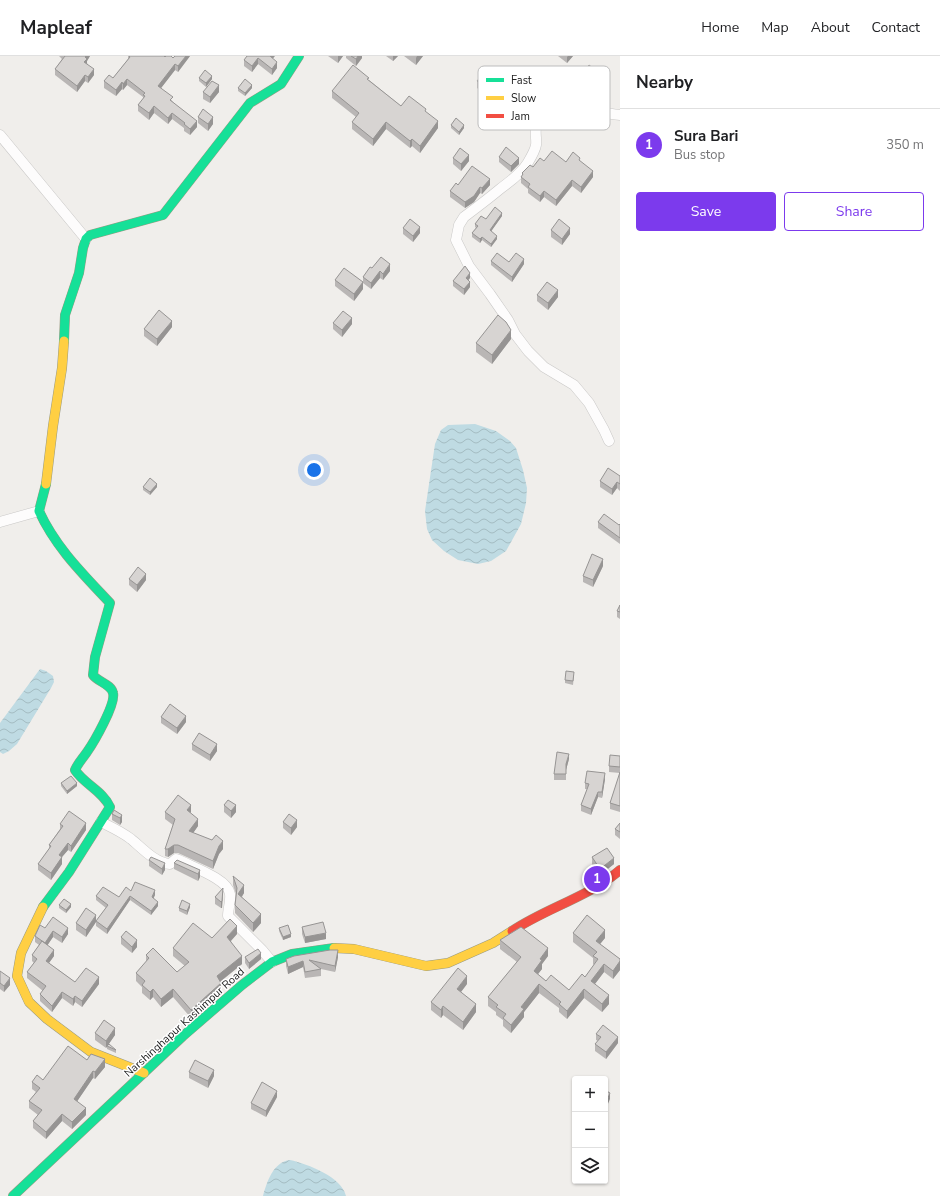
<!DOCTYPE html>
<html lang="en">
<head>
<meta charset="utf-8">
<style>
  body { margin:0; font-family:"Nunito Sans",sans-serif; background:#f2f2f2; color:#202124 }
  .controls { position:absolute; right:12px; bottom:12px; display:grid; overflow:hidden; border-radius:4px; box-shadow:0 1px 3px #0004 }
  .controls button { width:36px; height:36px; display:grid; place-items:center; padding:0; border:0; border-bottom:1px solid #e0e0e0; background:#fff; color:#202124; font:20px sans-serif }
  .you { position:absolute; left:314px; top:414px; width:14px; height:14px; margin:-10px; border:3px solid #fff; border-radius:50%; background:#1a73e8; box-shadow:0 0 0 6px #1a73e833 }
  .badge { display:grid; place-items:center; width:26px; height:26px; border-radius:50%; background:#7c3aed; color:#fff; font-size:13px; font-weight:700 }
  .pin { position:absolute; translate:-50% -50%; border:2px solid #fff; box-shadow:0 1px 4px #0006 }
  .list { margin:0; padding:0; list-style:none }
  h2 { display:flex; justify-content:space-between; align-items:center; height:52px; margin:0; padding:0 16px; font-size:17px }
  h2 small { font-size:13px; font-weight:400; color:#757577 }
  .list li { display:grid; grid-template-columns:26px 1fr auto; gap:12px; align-items:center; box-sizing:border-box; height:72px; padding:0 16px; border-top:1px solid #e0e0e0 }
  .list b { display:block; font-size:15px; white-space:nowrap }
  .list p { margin:0; font-size:13px; white-space:nowrap; color:#757577 }
  .list em { font-size:13px; font-style:normal; color:#757577 }
  .actions { display:flex; gap:8px; padding:12px 16px }
  .actions a { flex:1; padding:9px 0; border:1px solid #7c3aed; border-radius:4px; text-align:center; font-size:14px; color:#7c3aed }
  .actions .main { background:#7c3aed; color:#fff }
  .icon { flex:none; width:22px; height:22px; fill:none; stroke:currentColor; stroke-width:2; stroke-linecap:round; stroke-linejoin:round }
  .map { position:relative; flex:none; width:620px; height:1140px; overflow:hidden }
  header { display:flex; align-items:center; gap:24px; box-sizing:border-box; height:56px; padding:0 20px; background:#fff; border-bottom:1px solid #e0e0e0 }
  header strong { font-size:19px }
  nav { display:flex; gap:22px; margin-inline-start:auto; font-size:14px }
  main { display:flex }
  aside { flex:1; background:#fff }
  .map>svg:first-child { display:block }
  .water { fill:url(#water-waves) }
  .lines { fill:none; stroke-linecap:round; stroke-linejoin:round }
  .street-casing { stroke:#c9c8c7; stroke-width:11 }
  .fast-casing { stroke:#999a82; stroke-width:10 }
  .slow-casing { stroke:#999a82; stroke-width:10 }
  .jam-casing { stroke:#999a82; stroke-width:10 }
  .street { stroke:#fdfcfc; stroke-width:10 }
  .fast { stroke:#16e098; stroke-width:9 }
  .slow { stroke:#ffcf43; stroke-width:9 }
  .jam { stroke:#f24e42; stroke-width:9 }
  .wall { fill:#b9b6b5 }
  .shaded-wall { fill:#969493 }
  .building { fill:#d7d4d2; stroke:#969493 }
  .labels { text-anchor:middle; stroke-width:3; stroke-linejoin:round; paint-order:stroke }
  .street-label { font-size:11px; fill:#222; stroke:#fff }
  .key { fill:#fff; stroke:#bdbdbd; stroke-width:1 }
  .key-label { font-size:11px; fill:#222 }
</style>
</head>
<body>
<header>
<strong>Mapleaf</strong>
<nav><a>Home</a><a>Map</a><a>About</a><a>Contact</a></nav>
</header>
<main>
<div class="map">
<svg width="620" height="1140" viewBox="0 0 620 1140">
  <defs>
    <pattern id="water-waves" width="16" height="10" patternUnits="userSpaceOnUse"><rect width="16" height="10" fill="#bfdbe3"/><path d="M0 5q4-4 8 0t8 0" fill="none" stroke="#a4bcc2"/></pattern>
  </defs>
  <rect width="100%" height="100%" fill="#f0eeeb"/>
  <path class="water" d="M 475,368 L 496,375 L 510,385 L 516,392 L 523,414 L 527,432 L 526,447 L 521,468 L 506,495 L 491,505 L 478,508 L 458,504 L 444,495 L 432,484 L 427,473 L 425,455 L 435,388 L 441,374 L 448,369 Z
    M 40,613 L 46,615 L 53,620 L 54,626 L 51,632 L 17,688 L 9,695 L 3,698 L 0,696 L 0,667 Z
    M 290,1104 C 308,1108 342,1121 346,1140 L 263,1140 C 267,1126 273,1106 290,1104 Z"/>
  <g class="lines">
    <defs>
      <path id="street" d="M 0,79 L 86,183
        M 609,385 L 604,374 L 589,347 L 574,329 L 544,311 L 528,295 L 515,278 L 508,264 L 490,238 L 469,210 L 456,184 L 459,169 L 464,161 C 476,152 488,143 500,133 C 510,125 520,119 527,108 C 530,103 535,95 536,89 C 537,83 534,74 537,68 C 548,45 600,57 620,59
        M 0,466 L 39,455
        M 101,766 C 111,771 122,776 131,783 C 142,792 155,807 170,808 L 176,803 L 179,804 C 192,811 228,823 230,838 C 231,845 228,853 228,860 L 262,894 L 272,906"/>
      <path id="fast" d="M 64,285 L 65,259 L 79,217 L 83,192 L 86,183 L 90,179 L 163,159 L 250,47 L 281,28 L 299,0
        M 43,851 L 69,816 L 110,751 C 103,735 84,728 75,714 C 78,707 83,702 87,696 C 94,686 116,648 113,637 C 111,628 98,626 93,619 L 95,601 L 110,547 C 83,518 56,492 39,455 L 46,428
        M 13,1140 L 183,980 L 242,929 L 272,906 L 292,898 L 334,892"/>
      <path id="slow" d="M 46,428 L 53,370 L 62,312 L 64,285
        M 43,851 L 21,897 L 17,920 L 29,946 L 47,963 L 91,996 L 144,1017
        M 334,892 L 354,893 L 426,910 L 448,907 L 493,887 L 512,875"/>
      <path id="jam" d="M 512,875 C 546,852 589,841 620,814"/>
    </defs>
    <use href="#street" class="street-casing"/>
    <use href="#fast" class="fast-casing"/>
    <use href="#slow" class="slow-casing"/>
    <use href="#jam" class="jam-casing"/>
    <use href="#street" class="street"/>
    <use href="#fast" class="fast"/>
    <use href="#slow" class="slow"/>
    <use href="#jam" class="jam"/>
  </g>
  <path class="wall" d="M 59,0 L 90,0 L 87,5 L 87,7 L 94,19 L 88,27 L 85,25 L 77,36 L 55,19 L 55,13 L 62,3 Z
    M 128,0 L 164,0 L 165,1 L 173,2 L 175,0 L 190,0 L 178,16 L 175,14 L 161,32 L 173,46 L 197,71 L 190,79 L 184,75 L 184,72 L 172,63 L 168,68 L 154,57 L 149,64 L 138,55 L 138,49 L 143,43 L 143,41 L 127,29 L 123,34 L 122,33 L 116,40 L 104,32 L 104,25 L 113,22 L 128,3 Z
    M 247,0 L 273,3 L 277,12 L 272,19 L 258,8 L 252,16 L 244,10 L 244,4 Z
    M 328,0 L 343,0 L 338,7 Z
    M 346,0 L 362,0 L 362,2 L 356,10 L 346,2 Z
    M 386,0 L 398,0 L 393,5 Z
    M 404,0 L 423,0 L 416,9 Z
    M 558,0 L 573,0 L 567,7 Z
    M 497,19 L 510,27 L 496,46 L 477,32 L 477,25 Z
    M 199,22 L 212,23 L 206,31 L 199,25 Z
    M 369,24 L 401,50 L 426,56 L 438,72 L 420,97 L 412,90 L 410,92 L 386,73 L 373,90 L 352,73 L 352,66 L 356,61 L 332,42 L 332,35 Z
    M 574,29 L 609,34 L 598,49 L 587,48 L 574,38 Z
    M 238,32 L 252,32 L 245,40 L 238,35 Z
    M 203,36 L 219,36 L 210,47 L 203,43 Z
    M 198,61 L 213,68 L 208,75 L 198,67 Z
    M 451,69 L 464,72 L 459,79 L 451,72 Z
    M 499,101 L 519,108 L 511,116 L 499,106 Z
    M 453,102 L 469,105 L 461,115 L 453,108 Z
    M 544,105 L 566,106 L 580,105 L 593,121 L 581,137 L 572,130 L 556,150 L 544,141 L 540,146 L 528,137 L 528,133 L 521,127 L 521,121 L 522,120 L 522,117 Z
    M 458,129 L 490,129 L 482,138 L 480,137 L 474,146 L 465,152 L 450,141 L 450,135 Z
    M 502,160 L 491,175 L 497,183 L 491,191 L 482,184 L 480,187 L 472,181 L 472,177 L 476,172 L 475,171 L 475,168 L 486,163 Z
    M 403,172 L 420,177 L 413,186 L 403,178 Z
    M 551,174 L 570,178 L 562,189 L 551,181 Z
    M 491,205 L 509,206 L 524,208 L 512,226 L 491,209 Z
    M 372,212 L 390,215 L 383,224 L 380,222 L 371,233 L 363,227 L 363,233 L 354,245 L 335,230 L 335,224 L 363,226 L 363,221 Z
    M 470,222 L 468,224 L 470,231 L 464,239 L 453,230 L 453,225 Z
    M 537,239 L 558,241 L 548,254 L 537,245 Z
    M 333,267 L 352,268 L 342,281 L 333,273 Z
    M 172,271 L 157,290 L 144,280 L 144,273 Z
    M 511,283 L 492,308 L 476,296 L 476,287 Z
    M 620,420 L 620,435 L 617,432 L 612,439 L 600,431 L 600,425 Z
    M 143,431 L 157,431 L 150,439 L 143,434 Z
    M 598,466 L 619,469 L 620,468 L 620,488 L 598,472 Z
    M 603,510 L 593,531 L 583,526 L 583,520 Z
    M 129,523 L 146,524 L 137,536 L 129,529 Z
    M 620,549 L 620,563 L 617,561 L 617,555 Z
    M 574,619 L 573,629 L 565,627 L 565,624 Z
    M 161,661 L 186,666 L 177,678 L 161,667 Z
    M 192,688 L 217,695 L 210,705 L 192,694 Z
    M 620,700 L 620,756 L 610,753 L 610,747 L 620,717 L 609,716 L 609,710 Z
    M 569,703 L 566,714 L 566,724 L 554,724 L 554,718 Z
    M 605,723 L 602,742 L 598,741 L 591,759 L 581,755 L 581,749 L 587,733 L 585,733 L 585,727 Z
    M 61,727 L 77,730 L 67,738 L 61,730 Z
    M 224,749 L 236,756 L 231,762 L 224,756 Z
    M 165,756 L 191,756 L 190,757 L 198,770 L 193,777 L 223,793 L 219,798 L 213,813 L 178,797 L 174,797 L 168,801 L 165,800 L 165,793 L 173,769 L 165,763 Z
    M 112,758 L 122,759 L 122,766 L 120,769 L 112,764 Z
    M 283,766 L 297,771 L 291,779 L 283,772 Z
    M 620,767 L 620,783 L 615,779 L 615,773 Z
    M 60,768 L 86,774 L 71,796 L 68,794 L 62,801 L 62,808 L 51,824 L 38,814 L 38,808 L 49,793 L 49,789 L 60,773 Z
    M 592,801 L 614,808 L 600,819 L 592,808 Z
    M 149,804 L 165,814 L 162,819 L 149,810 Z
    M 174,807 L 200,814 L 200,821 L 198,825 L 174,813 Z
    M 233,820 L 244,837 L 242,841 L 261,867 L 253,876 L 235,857 L 235,849 L 236,838 L 233,829 Z
    M 223,832 L 222,852 L 221,852 L 215,848 L 215,841 Z
    M 131,835 L 155,839 L 153,842 L 158,850 L 151,859 L 130,844 L 107,878 L 96,870 L 96,865 L 106,852 L 96,844 L 96,840 L 119,841 Z
    M 59,849 L 71,851 L 66,857 L 59,852 Z
    M 190,851 L 187,859 L 179,855 L 179,852 Z
    M 96,866 L 86,881 L 76,874 L 76,867 Z
    M 302,871 L 326,883 L 305,887 L 302,878 Z
    M 45,872 L 68,878 L 62,887 L 53,881 L 47,889 L 54,900 L 49,907 L 75,926 L 99,928 L 82,951 L 75,946 L 73,950 L 62,942 L 52,956 L 40,945 L 40,938 L 43,935 L 27,922 L 27,916 L 34,907 L 32,905 L 32,899 L 39,889 L 35,886 L 35,880 Z
    M 279,872 L 291,881 L 283,884 L 279,875 Z
    M 573,877 L 605,882 L 600,888 L 620,903 L 620,914 L 613,923 L 604,916 L 595,928 L 609,948 L 602,956 L 584,942 L 567,963 L 559,956 L 559,952 L 539,937 L 524,956 L 524,961 L 511,977 L 503,970 L 503,964 L 496,959 L 496,956 L 488,950 L 488,941 L 517,906 L 500,893 L 500,884 L 548,900 L 542,908 L 542,913 L 538,918 L 546,925 L 569,934 L 585,921 L 594,909 L 593,908 L 593,902 L 573,886 Z
    M 237,878 L 231,885 L 242,908 L 220,926 L 221,936 L 191,962 L 173,941 L 161,951 L 153,941 L 150,944 L 142,937 L 142,931 L 136,925 L 136,917 L 146,906 L 146,899 L 177,916 L 185,910 L 173,900 L 173,892 L 212,882 Z
    M 121,881 L 137,891 L 132,897 L 121,888 Z
    M 245,901 L 261,903 L 249,913 L 245,907 Z
    M 338,901 L 335,916 L 321,913 L 321,920 L 305,922 L 303,911 L 288,918 L 286,910 L 286,903 Z
    M 0,915 L 10,929 L 4,936 L 0,933 Z
    M 467,928 L 461,936 L 476,956 L 463,974 L 443,959 L 441,962 L 431,954 L 431,946 Z
    M 95,977 L 115,979 L 106,992 L 95,984 Z
    M 596,978 L 618,987 L 606,1003 L 595,995 L 595,988 L 598,985 L 596,984 Z
    M 107,990 L 116,994 L 116,997 L 107,993 Z
    M 87,1004 L 105,1011 L 95,1023 L 93,1022 L 77,1045 L 86,1059 L 72,1073 L 62,1065 L 46,1083 L 33,1072 L 33,1065 L 38,1059 L 29,1052 L 29,1045 L 36,1036 L 32,1033 L 32,1026 L 43,1024 Z
    M 189,1016 L 214,1020 L 208,1032 L 189,1022 Z
    M 277,1041 L 266,1061 L 251,1053 L 251,1047 Z"/>
  <path class="shaded-wall" d="M 86,0 L 90,0 L 87,5 L 87,9 L 84,12 L 85,1 Z
    M 186,0 L 190,0 L 178,16 L 178,10 Z
    M 270,0 L 275,0 L 270,6 Z
    M 338,0 L 343,0 L 338,7 Z
    M 358,0 L 362,0 L 362,2 L 356,10 L 356,3 Z
    M 393,0 L 398,0 L 393,5 Z
    M 417,0 L 423,0 L 416,9 L 416,2 Z
    M 568,0 L 573,0 L 567,7 L 567,1 Z
    M 258,2 L 258,8 L 252,16 L 252,10 Z
    M 277,6 L 277,12 L 272,19 L 272,13 Z
    M 175,8 L 175,14 L 158,36 L 158,30 Z
    M 94,13 L 94,19 L 88,27 L 88,21 Z
    M 85,19 L 85,25 L 77,36 L 77,30 Z
    M 212,20 L 212,23 L 206,31 L 206,27 Z
    M 510,21 L 510,27 L 496,46 L 496,40 Z
    M 127,23 L 127,29 L 123,34 L 123,28 Z
    M 609,25 L 609,34 L 598,49 L 598,40 Z
    M 122,26 L 122,33 L 116,40 L 116,34 Z
    M 219,29 L 219,36 L 210,47 L 210,41 Z
    M 252,29 L 252,32 L 245,40 L 245,37 Z
    M 154,50 L 154,57 L 149,64 L 149,57 Z
    M 172,57 L 172,63 L 168,68 L 168,62 Z
    M 213,61 L 213,68 L 208,75 L 208,68 Z
    M 197,65 L 197,71 L 190,79 L 190,73 Z
    M 438,65 L 438,72 L 420,97 L 420,90 Z
    M 386,66 L 386,73 L 373,90 L 373,83 Z
    M 464,69 L 464,72 L 459,79 L 459,76 Z
    M 412,83 L 412,90 L 410,92 L 410,85 Z
    M 469,99 L 469,105 L 461,115 L 461,108 Z
    M 519,102 L 519,108 L 511,116 L 511,110 Z
    M 593,115 L 593,121 L 581,137 L 581,131 Z
    M 490,123 L 490,129 L 482,138 L 482,132 Z
    M 572,124 L 572,130 L 556,150 L 556,144 Z
    M 480,131 L 480,137 L 474,146 L 465,152 L 465,146 Z
    M 544,135 L 544,141 L 540,146 L 540,140 Z
    M 502,157 L 502,160 L 490,177 L 490,174 Z
    M 420,171 L 420,177 L 413,186 L 413,180 Z
    M 570,172 L 570,178 L 562,189 L 562,183 Z
    M 497,180 L 497,183 L 491,191 L 491,188 Z
    M 482,181 L 482,184 L 480,187 L 480,183 Z
    M 524,203 L 524,208 L 512,226 L 512,221 Z
    M 390,208 L 390,215 L 383,224 L 383,218 Z
    M 380,215 L 380,222 L 371,233 L 371,227 Z
    M 470,217 L 470,222 L 466,227 L 466,222 Z
    M 363,226 L 363,233 L 354,245 L 354,238 Z
    M 470,226 L 470,231 L 464,239 L 464,233 Z
    M 558,234 L 558,241 L 548,254 L 548,247 Z
    M 352,262 L 352,268 L 342,281 L 342,274 Z
    M 172,265 L 172,271 L 157,290 L 157,283 Z
    M 511,274 L 511,283 L 492,308 L 492,299 Z
    M 617,426 L 617,432 L 612,439 L 612,433 Z
    M 157,428 L 157,431 L 150,439 L 150,436 Z
    M 603,503 L 603,510 L 593,531 L 593,524 Z
    M 146,518 L 146,524 L 137,536 L 137,529 Z
    M 186,660 L 186,666 L 177,678 L 177,672 Z
    M 217,688 L 217,695 L 210,705 L 210,699 Z
    M 569,698 L 569,703 L 566,714 L 566,708 Z
    M 605,717 L 605,723 L 602,742 L 602,736 Z
    M 77,727 L 77,730 L 67,738 L 67,735 Z
    M 598,736 L 598,741 L 591,759 L 591,753 Z
    M 191,749 L 191,756 L 187,761 L 187,754 Z
    M 236,749 L 236,756 L 231,762 L 231,755 Z
    M 122,759 L 122,766 L 120,769 L 120,762 Z
    M 198,763 L 198,770 L 189,783 L 189,775 Z
    M 297,764 L 297,771 L 291,779 L 291,772 Z
    M 86,767 L 86,774 L 71,796 L 71,790 Z
    M 223,785 L 223,793 L 219,798 L 213,813 L 213,805 L 219,790 Z
    M 68,787 L 68,794 L 62,801 L 62,808 L 51,824 L 51,817 L 59,799 Z
    M 174,789 L 174,797 L 168,801 L 168,793 Z
    M 614,802 L 614,808 L 600,819 L 600,813 Z
    M 165,807 L 165,814 L 162,819 L 162,813 Z
    M 200,814 L 200,821 L 198,825 L 198,818 Z
    M 244,829 L 244,837 L 238,846 L 238,838 Z
    M 155,834 L 155,839 L 152,846 L 152,841 Z
    M 223,838 L 222,852 L 221,852 L 221,846 Z
    M 130,840 L 130,844 L 107,878 L 107,873 Z
    M 158,846 L 158,850 L 151,859 L 151,855 Z
    M 71,848 L 71,851 L 66,857 L 66,854 Z
    M 190,848 L 190,851 L 187,859 L 187,855 Z
    M 261,858 L 261,867 L 253,876 L 253,867 Z
    M 96,859 L 96,866 L 86,881 L 86,874 Z
    M 237,870 L 237,878 L 227,889 L 227,881 Z
    M 68,872 L 68,878 L 62,887 L 62,881 Z
    M 605,874 L 605,882 L 596,893 L 596,885 Z
    M 53,875 L 53,881 L 45,893 L 45,887 Z
    M 326,877 L 326,883 L 305,887 L 305,881 Z
    M 291,878 L 291,881 L 283,884 L 283,881 Z
    M 137,884 L 137,891 L 132,897 L 132,891 Z
    M 548,892 L 548,900 L 542,908 L 542,913 L 534,923 L 534,915 L 540,903 Z
    M 54,894 L 54,900 L 46,911 L 46,905 Z
    M 338,894 L 338,901 L 335,916 L 335,910 Z
    M 261,897 L 261,903 L 249,913 L 249,907 Z
    M 242,900 L 242,908 L 217,928 L 217,920 Z
    M 303,905 L 303,911 L 288,918 L 288,911 Z
    M 620,905 L 620,914 L 613,923 L 613,915 Z
    M 604,908 L 604,916 L 591,933 L 591,925 Z
    M 467,920 L 467,928 L 457,941 L 457,933 Z
    M 99,921 L 99,928 L 82,951 L 82,945 Z
    M 10,922 L 10,929 L 4,936 L 4,930 Z
    M 221,927 L 221,936 L 191,962 L 191,954 Z
    M 539,928 L 539,937 L 524,956 L 524,961 L 511,977 L 511,969 L 521,951 Z
    M 153,933 L 153,941 L 150,944 L 150,936 Z
    M 173,933 L 173,941 L 161,951 L 161,943 Z
    M 584,933 L 584,942 L 567,963 L 567,955 Z
    M 62,936 L 62,942 L 52,956 L 52,950 Z
    M 609,939 L 609,948 L 602,956 L 602,948 Z
    M 75,940 L 75,946 L 73,950 L 73,943 Z
    M 476,948 L 476,956 L 463,974 L 463,966 Z
    M 443,950 L 443,959 L 441,962 L 441,954 Z
    M 115,972 L 115,979 L 106,992 L 106,985 Z
    M 618,981 L 618,987 L 606,1003 L 606,996 Z
    M 105,1003 L 105,1011 L 95,1023 L 95,1016 Z
    M 214,1014 L 214,1020 L 208,1032 L 208,1025 Z
    M 93,1015 L 93,1022 L 74,1050 L 74,1043 Z
    M 277,1035 L 277,1041 L 266,1061 L 266,1055 Z
    M 610,1037 L 610,1043 L 605,1055 L 605,1049 Z
    M 86,1052 L 86,1059 L 72,1073 L 72,1066 Z
    M 62,1058 L 62,1065 L 46,1083 L 46,1076 Z"/>
  <path class="building" d="M 65,0 L 86,0 L 85,1 L 87,3 L 84,6 L 94,13 L 88,21 L 85,19 L 77,30 L 55,13 Z
    M 129,0 L 164,0 L 165,1 L 166,0 L 171,0 L 173,2 L 175,0 L 186,0 L 178,10 L 175,8 L 158,30 L 173,41 L 170,44 L 197,65 L 190,73 L 184,68 L 185,67 L 172,57 L 168,62 L 154,50 L 149,57 L 138,49 L 145,40 L 143,39 L 145,37 L 127,23 L 123,28 L 122,26 L 116,34 L 104,25 L 109,19 L 113,22 L 130,1 Z
    M 247,0 L 270,0 L 277,6 L 272,13 L 258,2 L 252,10 L 244,4 Z
    M 351,0 L 358,0 L 356,3 Z
    M 353,9 L 369,22 L 367,23 L 401,50 L 409,40 L 426,53 L 425,55 L 438,65 L 420,90 L 412,83 L 410,85 L 386,66 L 373,83 L 352,66 L 359,57 L 332,35 Z
    M 589,9 L 609,25 L 598,40 L 587,39 L 574,29 Z
    M 488,12 L 497,19 L 501,13 L 510,21 L 496,40 L 477,25 Z
    M 205,14 L 212,20 L 206,27 L 199,22 Z
    M 245,23 L 252,29 L 245,37 L 238,32 Z
    M 212,25 L 219,29 L 210,41 L 203,36 Z
    M 203,53 L 213,61 L 208,68 L 198,61 Z
    M 456,62 L 464,69 L 459,76 L 451,69 Z
    M 506,91 L 519,102 L 511,110 L 499,101 Z
    M 460,92 L 469,99 L 461,108 L 453,102 Z
    M 552,95 L 566,106 L 573,96 L 580,102 L 579,104 L 593,115 L 581,131 L 572,124 L 556,144 L 544,135 L 540,140 L 528,131 L 530,128 L 521,121 L 523,118 L 522,117 L 530,109 L 533,111 L 540,102 L 544,105 Z
    M 472,110 L 490,123 L 482,132 L 480,131 L 474,140 L 465,146 L 450,135 L 456,127 L 458,129 Z
    M 495,151 L 502,157 L 490,174 L 497,180 L 491,188 L 482,181 L 480,183 L 472,177 L 478,170 L 475,168 L 481,160 L 486,163 Z
    M 410,163 L 420,171 L 413,180 L 403,172 Z
    M 559,163 L 570,172 L 562,183 L 551,174 Z
    M 497,197 L 509,206 L 516,197 L 524,203 L 512,221 L 491,205 Z
    M 381,201 L 390,208 L 383,218 L 380,215 L 371,227 L 363,221 L 370,211 L 372,212 Z
    M 465,210 L 470,217 L 466,222 L 470,226 L 464,233 L 453,225 Z
    M 344,212 L 363,226 L 354,238 L 335,224 Z
    M 547,226 L 558,234 L 548,247 L 537,239 Z
    M 159,254 L 172,265 L 157,283 L 144,273 Z
    M 343,255 L 352,262 L 342,274 L 333,267 Z
    M 498,259 L 506,266 L 511,274 L 492,299 L 476,287 Z
    M 608,412 L 620,420 L 620,428 L 617,426 L 612,433 L 600,425 Z
    M 150,422 L 157,428 L 150,436 L 143,431 Z
    M 604,458 L 619,469 L 620,468 L 620,482 L 598,466 Z
    M 592,498 L 603,503 L 593,524 L 583,520 Z
    M 138,511 L 146,518 L 137,529 L 129,523 Z
    M 620,549 L 620,556 L 617,555 Z
    M 566,615 L 574,616 L 573,625 L 565,624 Z
    M 170,648 L 186,660 L 177,672 L 161,661 Z
    M 199,677 L 217,688 L 210,699 L 192,688 Z
    M 557,696 L 569,698 L 566,708 L 566,718 L 554,718 Z
    M 610,699 L 620,700 L 620,711 L 609,710 Z
    M 587,715 L 605,717 L 602,736 L 598,736 L 591,753 L 581,749 L 589,728 L 585,727 Z
    M 620,716 L 620,750 L 610,747 Z
    M 71,720 L 77,727 L 67,735 L 61,727 Z
    M 178,739 L 191,749 L 187,754 L 198,763 L 189,775 L 212,784 L 216,779 L 223,785 L 219,790 L 213,805 L 178,789 L 174,789 L 168,793 L 165,793 L 175,763 L 165,756 Z
    M 228,744 L 236,749 L 231,755 L 224,749 Z
    M 114,754 L 122,759 L 120,762 L 112,758 Z
    M 69,755 L 86,767 L 71,790 L 68,787 L 59,799 L 62,801 L 51,817 L 38,808 L 51,790 L 49,789 L 63,770 L 60,768 Z
    M 289,758 L 297,764 L 291,772 L 283,766 Z
    M 620,767 L 620,776 L 615,773 Z
    M 607,792 L 614,802 L 600,813 L 592,801 Z
    M 151,801 L 165,807 L 162,813 L 149,804 Z
    M 177,804 L 200,814 L 198,818 L 174,807 Z
    M 233,820 L 244,829 L 238,838 L 261,858 L 253,867 L 235,849 L 237,832 Z
    M 135,826 L 155,834 L 152,841 L 158,846 L 151,855 L 130,840 L 107,873 L 96,865 L 108,849 L 96,840 L 103,831 L 119,841 L 126,831 L 131,835 Z
    M 223,832 L 222,845 L 221,846 L 215,841 Z
    M 64,843 L 71,848 L 66,854 L 59,849 Z
    M 182,844 L 190,848 L 187,855 L 179,852 Z
    M 86,852 L 96,859 L 86,874 L 76,867 Z
    M 587,859 L 605,874 L 596,885 L 620,903 L 620,905 L 613,915 L 604,908 L 591,925 L 609,939 L 602,948 L 584,933 L 567,955 L 559,948 L 561,946 L 539,928 L 521,951 L 524,953 L 511,969 L 503,962 L 506,958 L 496,951 L 498,949 L 488,941 L 521,901 L 500,884 L 521,871 L 548,892 L 540,903 L 542,904 L 534,915 L 546,925 L 551,919 L 569,934 L 582,918 L 585,921 L 598,903 L 593,900 L 597,896 L 573,877 Z
    M 53,861 L 68,872 L 62,881 L 53,875 L 45,887 L 35,880 L 40,869 L 45,872 Z
    M 230,863 L 237,870 L 227,881 L 242,900 L 217,920 L 221,927 L 191,954 L 173,933 L 161,943 L 153,933 L 150,936 L 142,929 L 145,925 L 136,917 L 149,902 L 146,899 L 153,892 L 177,916 L 189,906 L 173,892 L 193,867 L 212,882 Z
    M 323,866 L 326,877 L 305,881 L 302,871 Z
    M 288,869 L 291,878 L 283,881 L 279,872 Z
    M 126,875 L 137,884 L 132,891 L 121,881 Z
    M 42,885 L 54,894 L 46,905 L 75,926 L 86,912 L 99,921 L 82,945 L 75,940 L 73,943 L 62,936 L 52,950 L 40,938 L 46,930 L 27,916 L 37,903 L 32,899 Z
    M 258,893 L 261,897 L 249,907 L 245,901 Z
    M 330,894 L 338,894 L 335,910 L 309,904 L 321,913 L 305,916 L 303,905 L 288,911 L 286,903 L 294,900 Z
    M 458,912 L 467,920 L 457,933 L 476,948 L 463,966 L 443,950 L 441,954 L 431,946 Z
    M 0,915 L 10,922 L 4,930 L 0,927 Z
    M 104,964 L 115,972 L 106,985 L 95,977 Z
    M 603,969 L 618,981 L 606,996 L 595,988 L 601,981 L 596,978 Z
    M 109,988 L 116,994 L 107,990 Z
    M 68,990 L 87,1004 L 91,998 L 105,1003 L 95,1016 L 93,1015 L 74,1043 L 86,1052 L 72,1066 L 62,1058 L 46,1076 L 33,1065 L 42,1054 L 29,1045 L 40,1032 L 32,1026 L 37,1019 L 43,1024 Z
    M 195,1004 L 214,1014 L 208,1025 L 189,1016 Z
    M 262,1026 L 277,1035 L 266,1055 L 251,1047 Z
    M 605,1034 L 610,1037 L 605,1049 Z"/>
  <g class="labels">
    <g class="street-label">
      <text transform="translate(184 966) rotate(-42)" y="4">Narshinghapur Kashimpur Road</text>
    </g>
  </g>
  <rect x="478" y="10" width="132" height="64" rx="6" class="key"/>
  <rect x="486" y="22" width="18" height="4" fill="#16e098"/>
  <rect x="486" y="40" width="18" height="4" fill="#ffcf43"/>
  <rect x="486" y="58" width="18" height="4" fill="#f24e42"/>
  <g class="key-label">
    <text x="511" y="28">Fast</text>
    <text x="511" y="46">Slow</text>
    <text x="511" y="64">Jam</text>
  </g>
</svg>
<div class="controls">
<button>+</button>
<button>−</button>
<button><svg class="icon" aria-label="layers" viewBox="0 0 24 24"><path d="M12 4l9 5-9 5-9-5zM3 14l9 5 9-5"/></svg></button>
</div>
<div class="you"></div>
<div class="pin badge" style="left:597px;top:823px">1</div>
</div>
<aside>
<h2>Nearby<small></small></h2>
<ul class="list">
<li><span class="badge">1</span><div><b>Sura Bari</b><p>Bus stop</p></div><em>350 m</em></li>
</ul>
<div class="actions"><a class="main">Save</a><a>Share</a></div>
</aside>
</main>
</body>
</html>
